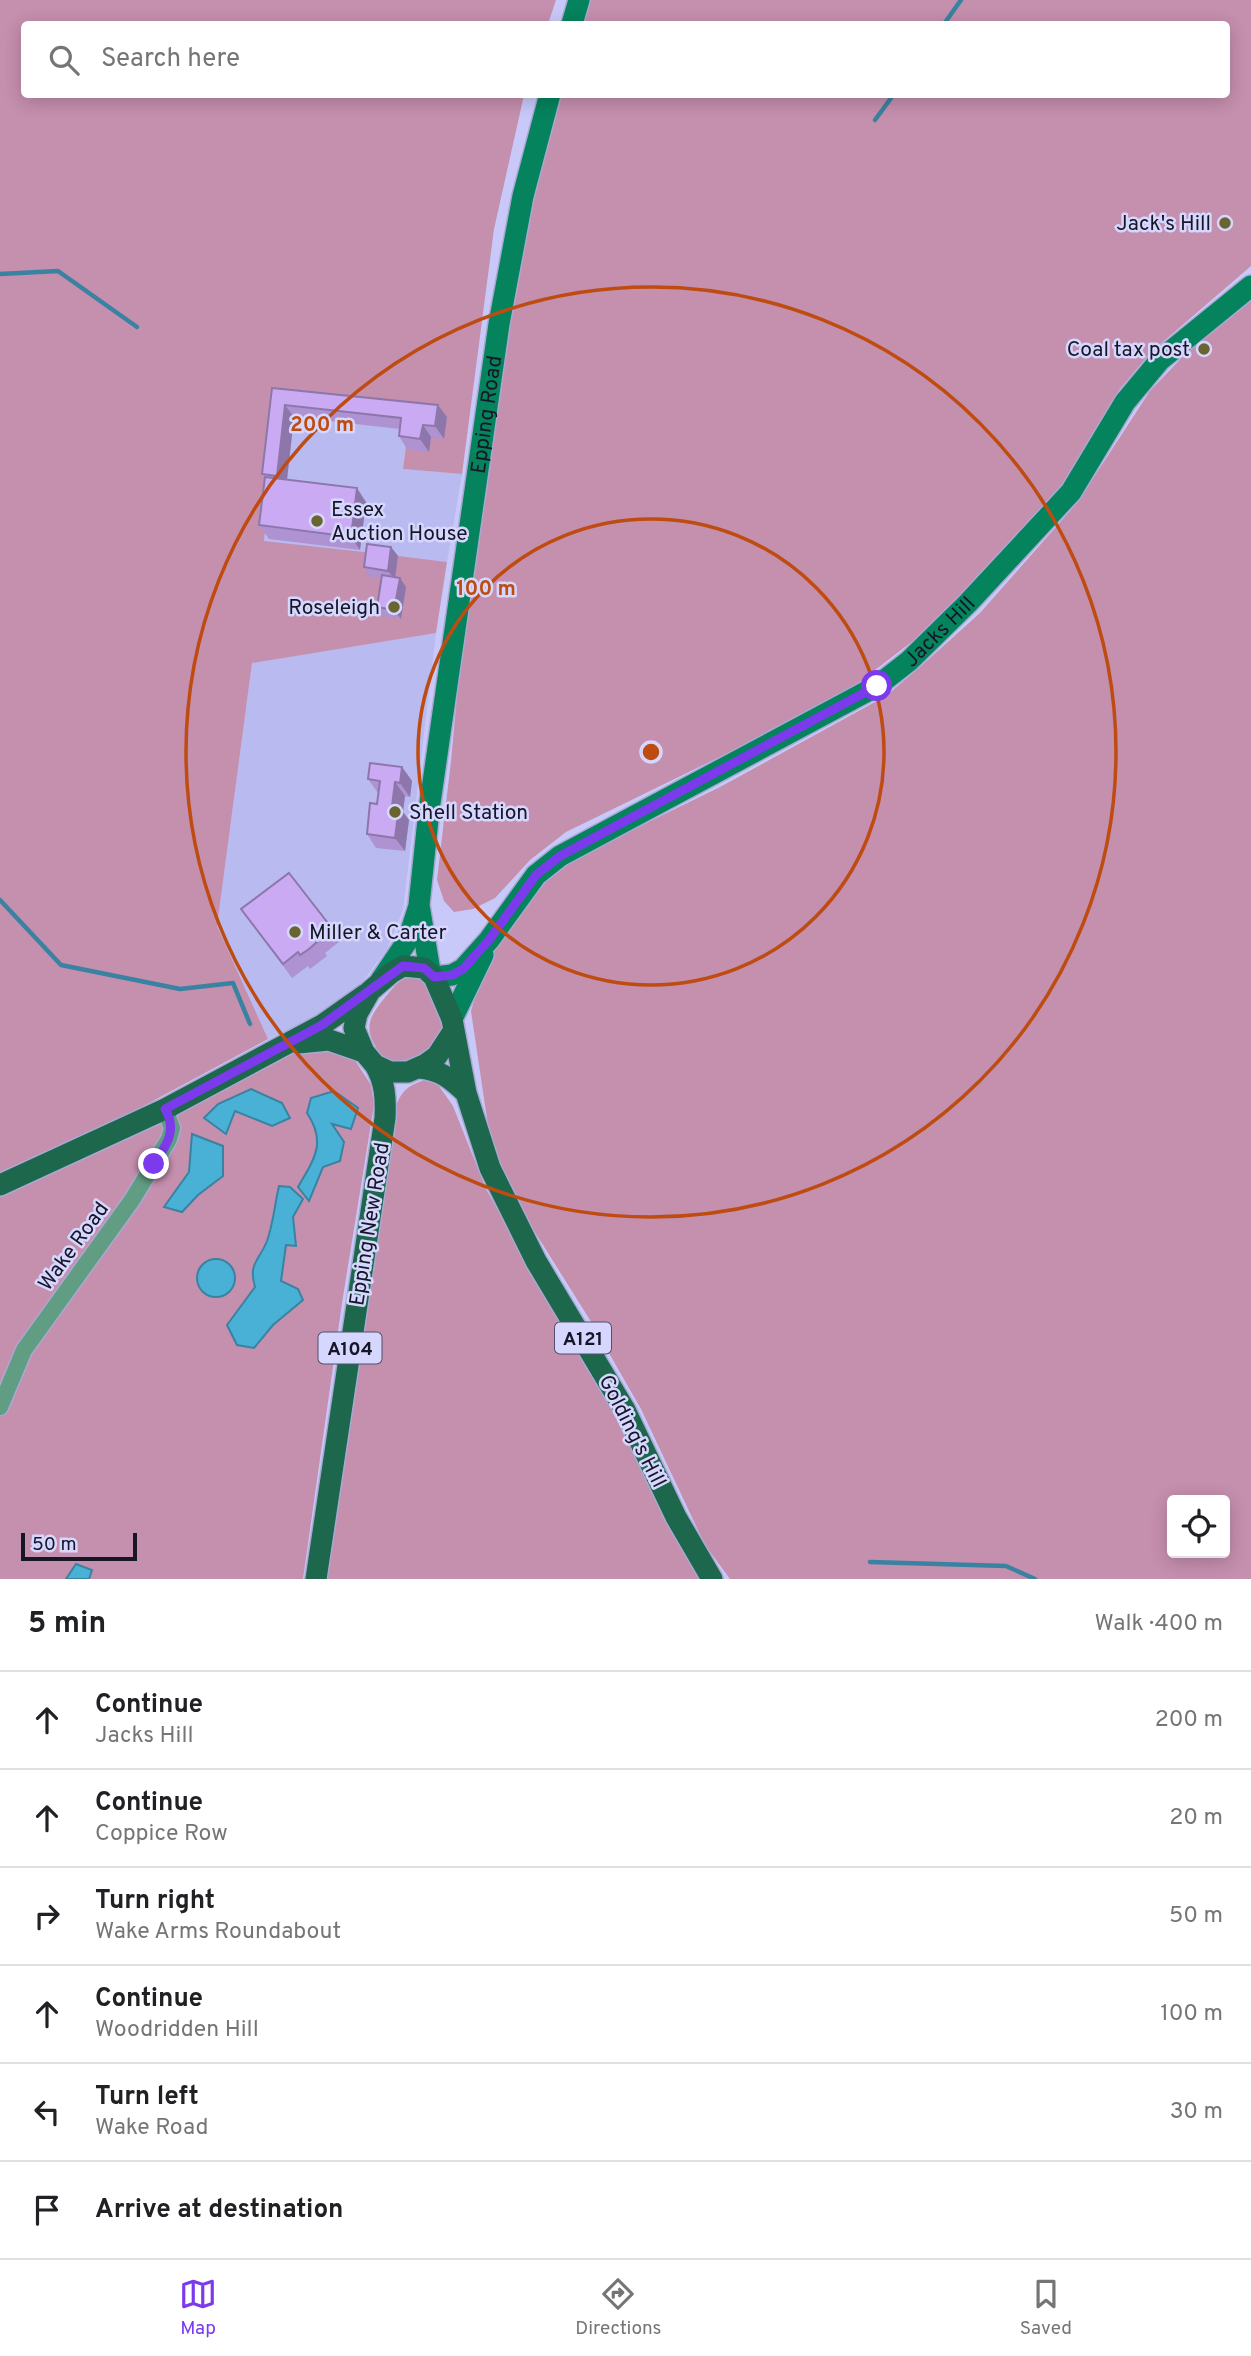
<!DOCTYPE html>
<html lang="en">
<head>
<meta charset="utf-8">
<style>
  body { margin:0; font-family:Overpass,sans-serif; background:#f2f2f2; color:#202124 }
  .controls { position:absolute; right:21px; bottom:21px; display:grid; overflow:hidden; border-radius:7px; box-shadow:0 4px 18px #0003 }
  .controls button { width:63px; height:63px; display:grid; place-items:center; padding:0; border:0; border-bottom:2px solid #e0e0e0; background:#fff; color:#202124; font:35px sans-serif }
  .scale { position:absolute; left:21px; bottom:18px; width:116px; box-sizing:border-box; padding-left:7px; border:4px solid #171627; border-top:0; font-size:19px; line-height:24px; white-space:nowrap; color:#171627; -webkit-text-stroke:5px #d6d7fe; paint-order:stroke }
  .stop { position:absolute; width:21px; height:21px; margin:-16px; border:5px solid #7c3aed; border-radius:50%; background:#fff }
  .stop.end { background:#7c3aed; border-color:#fff; box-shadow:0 2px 7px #0008 }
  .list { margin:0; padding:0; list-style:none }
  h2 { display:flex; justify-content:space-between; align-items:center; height:91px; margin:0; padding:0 28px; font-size:30px }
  h2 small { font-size:23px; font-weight:400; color:#757577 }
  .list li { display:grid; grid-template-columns:46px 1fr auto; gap:21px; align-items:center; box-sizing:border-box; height:98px; padding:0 28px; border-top:2px solid #e0e0e0 }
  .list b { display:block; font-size:26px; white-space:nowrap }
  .list p { margin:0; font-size:23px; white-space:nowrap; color:#757577 }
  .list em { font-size:23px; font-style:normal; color:#757577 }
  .icon { flex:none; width:38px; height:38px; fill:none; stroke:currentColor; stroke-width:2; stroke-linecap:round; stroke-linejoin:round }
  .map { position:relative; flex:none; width:1251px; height:1579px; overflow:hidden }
  .search { position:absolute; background:#fff; box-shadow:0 4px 18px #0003; left:21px; right:21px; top:21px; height:77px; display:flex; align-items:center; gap:18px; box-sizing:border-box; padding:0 24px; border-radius:7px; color:#757577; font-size:26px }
  .sheet { height:679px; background:#fff }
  nav { display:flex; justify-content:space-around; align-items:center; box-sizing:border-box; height:98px; border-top:2px solid #e0e0e0; background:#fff; font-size:19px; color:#757577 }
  nav a { display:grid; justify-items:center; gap:4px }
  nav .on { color:#7c3aed }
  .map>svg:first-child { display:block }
  .built { fill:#b9baef }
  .green { fill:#c58fae; fill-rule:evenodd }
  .water { fill:#49b1d5; stroke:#3a82a1; stroke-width:2 }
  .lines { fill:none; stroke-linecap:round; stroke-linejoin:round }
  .stream { stroke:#3a82a1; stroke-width:4.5 }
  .street-casing { stroke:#a8a9d3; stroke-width:19 }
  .secondary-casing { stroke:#a8a9d3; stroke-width:24 }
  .primary-casing { stroke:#a8a9d3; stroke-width:24 }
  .street { stroke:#609d82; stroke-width:16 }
  .secondary { stroke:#05835d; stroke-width:21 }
  .primary { stroke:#1d674c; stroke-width:21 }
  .wall { fill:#ae92d1 }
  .shaded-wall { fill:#8d77aa }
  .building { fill:#caaaf3; stroke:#8d77aa; stroke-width:2 }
  .route { stroke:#7c3aed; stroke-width:9 }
  .ring { fill:none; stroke:#be4c11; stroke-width:3.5 }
  .poi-dot { fill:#696431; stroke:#d6d7fe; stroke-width:2.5 }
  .labels { text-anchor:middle; stroke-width:5; stroke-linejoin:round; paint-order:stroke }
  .shield { fill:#d6d7fe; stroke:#505068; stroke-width:2 }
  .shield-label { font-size:19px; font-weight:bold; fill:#171627 }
  .poi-label { font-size:21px; fill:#171627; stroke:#d6d7fe; text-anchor:end }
  .street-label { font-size:21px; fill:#171627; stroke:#d6d7fe }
  .centre { fill:#be4c11; stroke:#d6d7fe; stroke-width:3.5 }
  .ring-label { font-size:21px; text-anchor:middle; font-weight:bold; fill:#be4c11; stroke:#d6d7fe; stroke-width:5; stroke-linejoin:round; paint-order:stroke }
</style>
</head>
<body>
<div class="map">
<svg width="1251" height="1579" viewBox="0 0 1251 1579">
  <rect width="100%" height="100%" fill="#c8c9f9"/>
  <path class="built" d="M 280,399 L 410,413 L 403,469 L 462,474 L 447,562 L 264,542 Z
    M 436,633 L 403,910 L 387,949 L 360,985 L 317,1017 L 268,1039 L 217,926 L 252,662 Z"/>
  <path class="green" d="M 0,0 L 556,0 L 548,24 L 24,24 L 24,94 L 524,95 L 494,229 L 462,474 L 403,469 L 410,414 L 280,399 L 264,541 L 373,553 L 395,579 L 398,556 L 447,562 L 436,633 L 252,663 L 217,926 L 268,1039 L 110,1124 L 0,1174 Z
    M 586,0 L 1251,0 L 1251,266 L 1150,353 L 1119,390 L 1091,442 L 1059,491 L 988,568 L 914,640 L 857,684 L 785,725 L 566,832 L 530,860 L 495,898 L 473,909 L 454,912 L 444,901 L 437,880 L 451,761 L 465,609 L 522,231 L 558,95 L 1226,94 L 1226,24 L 579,24 Z
    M 1251,299 L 1251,1579 L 730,1579 L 705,1545 L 641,1409 L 590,1320 L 506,1186 L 493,1159 L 471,1011 L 484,966 L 515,920 L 549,878 L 581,855 L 720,787 L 886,696 L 920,667 L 980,613 L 1077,503 L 1150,391 L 1193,346 ZM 1172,1500 L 1225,1500 L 1225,1553 L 1172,1553 Z
    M 408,977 C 434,976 437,1000 448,1020 L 440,1047 L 405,1069 L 387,1065 C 366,1032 361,1026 387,995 C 394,987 398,981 408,977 Z
    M 302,1047 L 349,1051 L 371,1085 L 374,1105 L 342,1303 L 303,1579 L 89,1579 L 92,1570 L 76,1564 L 66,1579 L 0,1579 L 0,1189 ZM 311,1098 L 340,1161 L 323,1167 L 309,1201 L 298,1187 C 315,1159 327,1144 307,1113 ZM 235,1111 L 290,1118 L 272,1126 ZM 192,1135 L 222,1176 L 198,1195 L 182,1212 L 165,1206 L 189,1172 ZM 279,1186 L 290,1187 L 302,1199 L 293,1217 L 296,1245 L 286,1245 L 281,1281 L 297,1289 L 302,1300 L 273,1325 L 254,1348 L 227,1325 L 256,1287 L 254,1263 L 267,1241 ZM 207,1261 L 211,1296 L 199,1288 L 199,1268 Z
    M 425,1080 L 436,1082 L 453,1106 L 486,1189 L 530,1267 L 576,1340 L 704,1579 L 324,1579 L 396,1106 C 402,1090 409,1085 425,1080 Z"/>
  <path class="water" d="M 251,1089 L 282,1103 L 290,1118 L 272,1126 L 235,1111 L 226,1134 L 204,1118 L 218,1104 Z
    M 334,1091 L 358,1108 L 351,1129 L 332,1124 L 344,1142 L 340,1161 L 323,1167 L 309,1201 L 298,1187 C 314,1159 327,1143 307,1113 L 311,1098 Z
    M 192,1134 L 223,1146 L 223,1176 L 198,1195 L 182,1212 L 164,1207 L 189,1172 Z
    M 279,1186 L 290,1187 L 303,1199 L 293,1217 L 296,1246 L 286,1245 L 281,1281 L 298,1289 L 303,1300 L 273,1325 L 254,1348 L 237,1345 L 227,1325 L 255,1287 C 248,1263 259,1261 267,1241 C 273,1224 275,1203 279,1186 Z
    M197 1278a19 19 0 1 1 38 0a19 19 0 1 1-38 0Z
    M 76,1564 L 92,1570 L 89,1579 L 66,1579 Z"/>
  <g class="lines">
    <path class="stream" d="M 944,24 L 961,0
      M 875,120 L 894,94
      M 0,274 L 58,271 L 137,327
      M 0,900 L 61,965 L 180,989 L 233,983 L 250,1024
      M 870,1562 L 1006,1566 L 1035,1579"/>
    <defs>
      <path id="street" d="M 0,1407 L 24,1350 L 132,1200 L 169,1139 L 172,1128 L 165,1109"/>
      <g id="secondary">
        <path d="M 572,24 L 579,0"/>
        <path id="s1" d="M 430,971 L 419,905 L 429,810 L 499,324 L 523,196 L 550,94"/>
        <path id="s2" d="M 434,977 L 452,975 L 463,969 L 489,940 L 536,875 L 560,856 L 877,686 L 909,661 L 968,603 L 1071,492 L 1125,402 L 1160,360 L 1251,286"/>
        <path d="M 381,980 L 408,940 L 418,909"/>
        <path d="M 452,1019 L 483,955"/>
      </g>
      <path id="primary" d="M 454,1030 L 437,1056 L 426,1064 L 408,1072 L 390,1072 L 375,1065 L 364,1052 L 354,1028 L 357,1014 L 370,991 L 391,973 L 403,966 L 424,968 L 434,977 L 452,1019 L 454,1030 L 466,1093 L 490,1168 L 536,1261 L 625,1410 L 676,1517 L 712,1579
        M 298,1043 L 329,1040 L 364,1052
        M 419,1068 C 441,1070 451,1079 466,1093
        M 0,1185 L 165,1109 L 322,1025 L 366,994
        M 316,1579 L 385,1118 C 386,1098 385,1082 375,1065"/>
    </defs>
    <use href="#street" class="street-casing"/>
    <use href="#secondary" class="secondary-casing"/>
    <use href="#primary" class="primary-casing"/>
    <use href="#street" class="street"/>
    <use href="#secondary" class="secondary"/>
    <use href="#primary" class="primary"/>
  </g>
  <path class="wall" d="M 272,388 L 447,417 L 444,439 L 431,437 L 429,452 L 407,449 L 399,436 L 400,429 L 294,417 L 287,480 L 366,502 L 360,550 L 269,539 L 259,525 L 265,478 L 262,474 Z
    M 391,547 L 398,556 L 395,577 L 400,578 L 406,587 L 401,619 L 383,616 L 377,607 L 382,578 L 370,577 L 364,567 Z
    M 402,767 L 412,781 L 410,797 L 405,796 L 403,812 L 409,820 L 405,851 L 376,848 L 367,834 L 377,804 L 378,793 L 368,779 Z
    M 241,909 L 331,927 L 340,941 L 325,953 L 327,956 L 310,969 L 308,966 L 292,978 Z"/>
  <path class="shaded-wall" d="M 285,405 L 294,417 L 286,488 L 277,476 Z
    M 438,405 L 447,417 L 444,439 L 435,426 Z
    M 423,425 L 431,437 L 429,452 L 420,439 Z
    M 357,488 L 366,502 L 360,550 L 351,537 Z
    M 391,547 L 398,556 L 395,580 L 388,571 Z
    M 400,578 L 406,587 L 401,619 L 394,610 Z
    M 402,767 L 412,781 L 410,797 L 400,783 Z
    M 395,782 L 405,796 L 403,812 L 409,820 L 405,851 L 395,838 L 392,806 Z"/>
  <path class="building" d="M 272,388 L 438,405 L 435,426 L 423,425 L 420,439 L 399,436 L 401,418 L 285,405 L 277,476 L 262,474 Z
    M 265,477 L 357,488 L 351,537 L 259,525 Z
    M 367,544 L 391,547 L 388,571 L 364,567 Z
    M 382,575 L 400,578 L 394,610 L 377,607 Z
    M 370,763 L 402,767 L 400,783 L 395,782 L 392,806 L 399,806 L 395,838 L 367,834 L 370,803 L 377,804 L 380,781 L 368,779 Z
    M 289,873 L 331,927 L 315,939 L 317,942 L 309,949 L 300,955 L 298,952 L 283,964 L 241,909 Z"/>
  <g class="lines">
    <path class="route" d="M 154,1164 C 166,1146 178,1130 165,1109 L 322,1025 L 403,966 L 424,968 L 434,977 L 452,975 L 463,969 L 489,940 L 536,875 L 560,856 L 877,686"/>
  </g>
  <g class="ring">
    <circle cx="651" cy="752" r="233"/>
    <circle cx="651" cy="752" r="465"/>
  </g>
  <g class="poi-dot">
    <circle cx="1225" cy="223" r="7"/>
    <circle cx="1204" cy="349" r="7"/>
    <circle cx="317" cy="521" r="7"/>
    <circle cx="394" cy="607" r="7"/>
    <circle cx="395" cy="812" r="7"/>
    <circle cx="295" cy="932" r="7"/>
  </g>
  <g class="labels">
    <g class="shield">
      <rect x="555" y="1322.5" width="56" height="31" rx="5"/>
      <rect x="318.5" y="1332.5" width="63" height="31" rx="5"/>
    </g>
    <g class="shield-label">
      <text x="583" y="1345">A121</text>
      <text x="350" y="1355">A104</text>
    </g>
    <g class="poi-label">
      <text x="1211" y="230">Jack's Hill</text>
      <text x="1190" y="356">Coal tax post</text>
      <text x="331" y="516" text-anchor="start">Essex<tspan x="331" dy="24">Auction House</tspan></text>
      <text x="380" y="614">Roseleigh</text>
      <text x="409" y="819" text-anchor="start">Shell Station</text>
      <text x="309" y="939" text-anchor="start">Miller &amp; Carter</text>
    </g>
    <g class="street-label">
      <text dy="7" stroke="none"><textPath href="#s1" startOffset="562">Epping Road</textPath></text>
      <text dy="7" stroke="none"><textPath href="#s2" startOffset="623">Jacks Hill</textPath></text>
      <text transform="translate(369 1224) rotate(-81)" y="7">Epping New Road</text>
      <text transform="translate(73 1246) rotate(-54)" y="7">Wake Road</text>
      <text transform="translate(633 1431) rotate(63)" y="7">Golding's Hill</text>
    </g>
  </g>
  <circle cx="651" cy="752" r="10" class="centre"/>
  <g class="ring-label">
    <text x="322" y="431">200 m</text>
    <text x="486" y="595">100 m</text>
  </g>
</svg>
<div class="controls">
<button><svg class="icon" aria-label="locate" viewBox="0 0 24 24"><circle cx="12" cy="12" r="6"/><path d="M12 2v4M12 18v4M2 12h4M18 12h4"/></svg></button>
</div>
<div class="scale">50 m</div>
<div class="stop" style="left:877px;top:686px"></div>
<div class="stop end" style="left:154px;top:1164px"></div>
<div class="search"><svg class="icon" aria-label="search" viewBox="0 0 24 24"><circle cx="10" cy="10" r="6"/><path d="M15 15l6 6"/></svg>Search here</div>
</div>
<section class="sheet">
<h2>5 min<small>Walk · 400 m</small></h2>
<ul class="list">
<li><svg class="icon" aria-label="ahead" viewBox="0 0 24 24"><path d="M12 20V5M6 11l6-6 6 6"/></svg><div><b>Continue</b><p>Jacks Hill</p></div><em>200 m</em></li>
<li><svg class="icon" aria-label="ahead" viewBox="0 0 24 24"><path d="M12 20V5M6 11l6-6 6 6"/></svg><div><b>Continue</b><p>Coppice Row</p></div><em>20 m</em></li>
<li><svg class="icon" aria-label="right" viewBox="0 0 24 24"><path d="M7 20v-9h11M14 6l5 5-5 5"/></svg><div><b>Turn right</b><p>Wake Arms Roundabout</p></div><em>50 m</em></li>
<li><svg class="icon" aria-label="ahead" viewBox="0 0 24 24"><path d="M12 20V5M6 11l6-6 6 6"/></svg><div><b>Continue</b><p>Woodridden Hill</p></div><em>100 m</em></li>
<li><svg class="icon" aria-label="left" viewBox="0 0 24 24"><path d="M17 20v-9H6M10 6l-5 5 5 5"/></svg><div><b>Turn left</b><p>Wake Road</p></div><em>30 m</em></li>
<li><svg class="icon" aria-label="arrive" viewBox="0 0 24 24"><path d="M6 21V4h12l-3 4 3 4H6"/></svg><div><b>Arrive at destination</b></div></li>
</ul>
</section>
<nav>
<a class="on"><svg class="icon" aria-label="map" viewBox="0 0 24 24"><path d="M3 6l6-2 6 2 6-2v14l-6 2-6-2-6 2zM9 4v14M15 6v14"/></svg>Map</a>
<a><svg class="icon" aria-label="directions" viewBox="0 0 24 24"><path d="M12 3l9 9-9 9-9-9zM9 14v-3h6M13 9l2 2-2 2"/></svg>Directions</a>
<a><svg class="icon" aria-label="saved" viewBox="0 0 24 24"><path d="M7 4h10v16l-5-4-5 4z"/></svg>Saved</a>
</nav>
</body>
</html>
